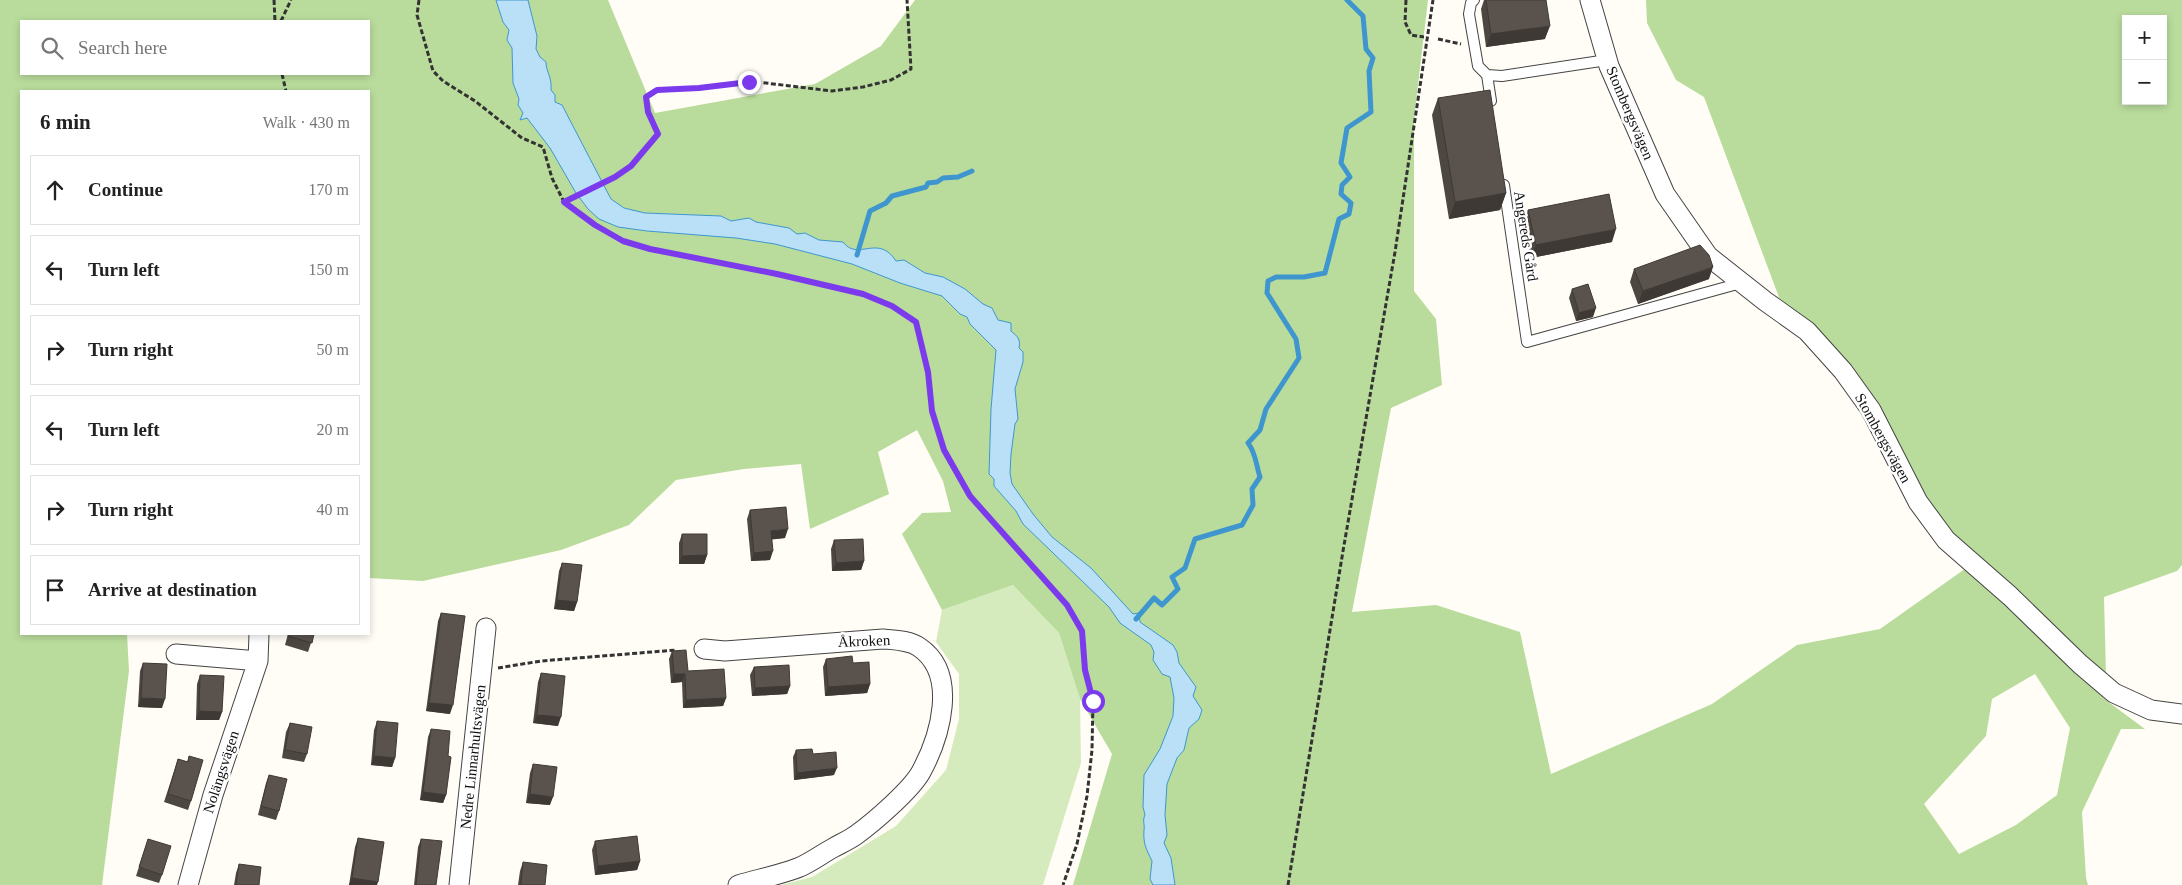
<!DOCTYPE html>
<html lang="en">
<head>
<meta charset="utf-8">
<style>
  body { margin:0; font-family:"Times New Roman",serif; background:#f6f6f6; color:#222 }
  .controls { position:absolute; right:15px; top:15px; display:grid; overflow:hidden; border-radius:0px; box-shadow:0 2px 8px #0003 }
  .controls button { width:45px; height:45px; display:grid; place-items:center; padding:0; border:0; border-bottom:1px solid #e0e0e0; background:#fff; color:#222; font:25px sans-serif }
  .stop { position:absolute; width:15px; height:15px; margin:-11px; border:4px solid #7c3aed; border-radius:50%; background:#fff }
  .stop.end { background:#7c3aed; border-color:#fff; box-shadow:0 1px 5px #0008 }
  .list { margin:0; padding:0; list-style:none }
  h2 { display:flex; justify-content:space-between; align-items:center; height:65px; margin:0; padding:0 20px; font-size:21px }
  h2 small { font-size:16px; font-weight:400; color:#767676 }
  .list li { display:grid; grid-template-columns:32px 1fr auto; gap:15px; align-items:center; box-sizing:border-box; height:70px; margin:0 10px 10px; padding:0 10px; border:1px solid #e0e0e0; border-radius:0px }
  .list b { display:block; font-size:19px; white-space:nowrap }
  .list em { font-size:16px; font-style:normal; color:#767676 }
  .icon { flex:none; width:28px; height:28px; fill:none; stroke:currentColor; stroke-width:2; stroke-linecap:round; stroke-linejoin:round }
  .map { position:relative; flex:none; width:2182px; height:885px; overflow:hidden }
  .search { position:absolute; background:#fff; box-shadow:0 2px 8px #0003; left:20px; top:20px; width:350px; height:55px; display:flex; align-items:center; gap:12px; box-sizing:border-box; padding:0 18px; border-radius:0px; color:#767676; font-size:19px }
  .panel { position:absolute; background:#fff; box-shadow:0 2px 8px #0003; left:20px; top:90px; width:350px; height:545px; border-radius:0px }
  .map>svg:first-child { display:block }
  .green { fill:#d5ebbd }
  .forest { fill:#b9dc9c; fill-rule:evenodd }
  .water { fill:#b9e0f7; stroke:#3f96cf }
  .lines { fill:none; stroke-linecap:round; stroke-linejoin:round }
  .stream { stroke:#3f96cf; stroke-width:5 }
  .lane-casing { stroke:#444; stroke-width:12 }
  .street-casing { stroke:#444; stroke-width:21 }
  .path { stroke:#333; stroke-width:3; stroke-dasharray:5 2.5; stroke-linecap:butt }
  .lane { stroke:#fff; stroke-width:10 }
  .street { stroke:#fff; stroke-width:19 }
  .wall { fill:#4d4742 }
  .shaded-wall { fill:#3f3936 }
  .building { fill:#5a524d; stroke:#3f3936 }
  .route { stroke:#7c3aed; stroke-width:6 }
  .labels { text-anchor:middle; stroke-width:5; stroke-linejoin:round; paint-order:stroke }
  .street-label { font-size:15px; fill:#111; stroke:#fff }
</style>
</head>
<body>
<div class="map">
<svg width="2182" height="885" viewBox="0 0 2182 885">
  <rect width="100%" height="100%" fill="#fffdf5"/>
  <path class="green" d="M 1013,585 L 1059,633 L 1080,699 L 1081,763 L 1043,885 L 781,885 L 812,877 L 896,826 L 946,770 L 959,719 L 959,674 L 936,642 L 942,610 Z"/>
  <path class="forest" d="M 0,0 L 608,0 L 655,113 L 815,84 L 881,46 L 915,0 L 1428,0 L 1414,119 L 1414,291 L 1436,319 L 1442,385 L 1391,408 L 1352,612 L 1436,605 L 1520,632 L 1551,774 L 1712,704 L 1797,645 L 1880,629 L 1979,559 L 1951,535 L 1923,495 L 1880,407 L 1851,368 L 1780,300 L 1704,97 L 1676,80 L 1647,23 L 1646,0 L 2182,0 L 2182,565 L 2177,571 L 2104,597 L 2106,675 L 2100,681 L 2103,698 L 2145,729 L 2121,729 L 2082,812 L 2086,878 L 2088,885 L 1073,885 L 1112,754 L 1080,699 L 1059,633 L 1013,585 L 942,610 L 902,534 L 922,513 L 951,512 L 943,481 L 917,430 L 878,452 L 889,494 L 810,529 L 801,464 L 744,469 L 676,480 L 629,525 L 561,550 L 423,581 L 369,578 L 369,91 L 21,91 L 21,634 L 127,634 L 129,671 L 102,885 L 0,885 ZM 2126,19 L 2163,19 L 2163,101 L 2126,101 ZM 21,21 L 369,21 L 369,74 L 21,74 ZM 2035,674 L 2070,728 L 2057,795 L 2016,825 L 1959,854 L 1924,804 L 1986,736 L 1992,699 Z"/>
  <path class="water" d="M 496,0 L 528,0 L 537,36 L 536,49 L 540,57 L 546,62 C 546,72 552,76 551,90 L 555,95 L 555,102 L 562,105 L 611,199 L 624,208 L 645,213 L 721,216 L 731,221 L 749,218 L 756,222 L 789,228 L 797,234 L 805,233 L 819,240 L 843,242 C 858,262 878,233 896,261 L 904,260 L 925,273 L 943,277 L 965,289 L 983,304 L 992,308 L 998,320 L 1011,323 L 1011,331 C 1017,336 1021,339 1019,348 L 1023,352 L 1023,362 L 1015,389 L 1018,419 L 1015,424 L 1011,454 L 1010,473 L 1012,484 L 1033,514 L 1052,537 L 1091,568 L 1133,614 L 1139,613 L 1140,622 L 1173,645 L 1177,652 L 1179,663 L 1196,687 L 1193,696 L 1202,710 L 1199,719 L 1189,728 L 1184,750 L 1177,758 L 1167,784 L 1165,815 L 1167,835 L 1164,843 L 1171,858 L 1175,885 L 1153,885 L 1150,879 L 1152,861 C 1146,849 1143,843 1144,830 C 1145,824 1142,821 1145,815 L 1143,807 L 1144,775 L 1160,749 L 1173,716 L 1174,698 L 1170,677 L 1162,674 L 1153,660 L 1154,652 L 1151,645 L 1120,623 L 1109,607 L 1023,524 L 1016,511 L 994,486 L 994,479 L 989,474 L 991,409 L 996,350 L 970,324 L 967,317 L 960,314 L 942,296 L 900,283 L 852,264 L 775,244 L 736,238 L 647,231 L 618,227 L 599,219 L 588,209 L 576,193 L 550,148 L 527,118 L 520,120 L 523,113 L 518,105 L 519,99 L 513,83 L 512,48 L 507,40 L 509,30 L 503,22 Z"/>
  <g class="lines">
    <path class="stream" d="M 857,255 L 870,211 L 886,203 L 892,196 L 926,187 L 928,183 L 937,182 L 943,178 L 958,177 L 972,171
      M 1136,619 L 1154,598 L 1162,605 L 1178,589 L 1172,577 L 1185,568 L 1195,539 L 1242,525 L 1253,505 L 1252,489 L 1260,477 C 1256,465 1256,453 1248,443 L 1260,430 L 1266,409 L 1299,358 L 1296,339 L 1267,293 L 1268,281 L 1276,277 L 1304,277 L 1325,273 L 1339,219 L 1349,214 L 1351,203 L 1341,194 L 1342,185 L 1350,177 L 1341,163 L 1347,128 L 1371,112 L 1369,71 L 1373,58 L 1366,49 L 1363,16 L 1347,0"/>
    <defs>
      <path id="lane" d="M 1474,0 L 1471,3 L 1469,14 L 1478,66 L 1487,75 L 1502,76 L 1607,60
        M 1487,75 L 1491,101
        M 1504,185 L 1527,342 L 1741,283"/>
      <path id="street" d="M 1590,0 L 1609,66 L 1665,194 L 1708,256 L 1765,301 L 1807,331 L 1843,371 L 1871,410 L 1918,502 L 1946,540 L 2010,596 L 2080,664 L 2114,693 L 2151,710 L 2182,714
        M 704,649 L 725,651 L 883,639 C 895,640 909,640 919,647 C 959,674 940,737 921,772 C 911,790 874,822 856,835 C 849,840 840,844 833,848 C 822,854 811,862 800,867 C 780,875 758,879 738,885
        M 176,654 L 258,661
        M 188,885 L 213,795 L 258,661 L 259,634
        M 459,885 L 486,628"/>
    </defs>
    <use href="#lane" class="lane-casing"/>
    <use href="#street" class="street-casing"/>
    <path class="path" d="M 274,0 L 275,21
      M 419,0 L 417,15 L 433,71 L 443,81 L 475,101 L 522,138 L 543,147 L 552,178 L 564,202 L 595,225 L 623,241 L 650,249 L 777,274 L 863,294 L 891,306 L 916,322 L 928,372 L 932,411 L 944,450 L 970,496 L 1067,605 L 1082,631 L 1085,670 L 1093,701 L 1092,750 L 1087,796 L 1077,844 L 1063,885
      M 1406,0 L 1405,22 L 1411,35 L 1424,37
      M 281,21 L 291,0
      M 1438,39 L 1461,44
      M 282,74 L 286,91
      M 564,202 L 615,177 L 631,166 L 658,134 L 648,112 L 646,97 L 657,90 L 699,88 L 749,81 L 832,91 L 863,87 L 891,80 L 911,69 L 907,0
      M 498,668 L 541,661 L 676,650
      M 1288,885 L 1343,551 L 1395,252 L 1433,0"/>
    <use href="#lane" class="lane"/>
    <use href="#street" class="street"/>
  </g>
  <path class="wall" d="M 1484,0 L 1486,0 L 1545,39 L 1486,47 L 1481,9 Z
    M 1438,98 L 1506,193 L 1500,210 L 1449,219 L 1432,115 Z
    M 1528,210 L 1612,242 L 1531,258 L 1524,223 Z
    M 1634,269 L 1709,279 L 1638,304 L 1630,282 Z
    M 1572,289 L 1593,317 L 1576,321 L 1569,298 Z
    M 750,510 L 785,538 L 772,539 L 770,560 L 751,561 L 747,519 Z
    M 682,534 L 707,555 L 704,564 L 679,564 L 679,543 Z
    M 834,540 L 864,561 L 861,570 L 832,571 L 831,549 Z
    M 562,563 L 577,602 L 574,611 L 554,609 L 559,571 Z
    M 441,613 L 450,714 L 426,711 L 438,621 Z
    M 288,634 L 314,634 L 308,652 L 285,645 Z
    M 672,651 L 688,671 L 726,698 L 723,706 L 683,708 L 682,682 L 671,683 L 669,659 Z
    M 826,659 L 853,663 L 870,684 L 867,693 L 825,696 L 823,667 Z
    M 143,663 L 162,708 L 138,707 L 140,671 Z
    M 754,667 L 790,686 L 787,694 L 752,696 L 750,675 Z
    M 541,673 L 558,726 L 533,723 L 538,682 Z
    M 200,675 L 222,712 L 219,720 L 196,720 L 197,684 Z
    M 377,721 L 395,758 L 392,767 L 371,765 L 374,730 Z
    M 290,723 L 307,754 L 304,762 L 282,758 L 286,732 Z
    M 431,729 L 448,756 L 446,795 L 443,803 L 420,800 L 428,737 Z
    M 796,750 L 813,754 L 834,775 L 794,780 L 793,757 Z
    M 189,756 L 191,801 L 188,810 L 164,802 L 178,759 L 187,762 Z
    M 533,764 L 550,805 L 526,803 L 530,773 Z
    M 269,775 L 279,811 L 276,820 L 258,815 L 266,783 Z
    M 358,838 L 377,885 L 349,885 L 355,847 Z
    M 148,839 L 162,875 L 159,883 L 136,876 Z
    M 421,839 L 436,885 L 414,885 L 418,847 Z
    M 595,841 L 640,861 L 637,870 L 595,875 L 592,850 Z
    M 523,862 L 545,885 L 518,885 L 520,871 Z
    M 239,864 L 259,885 L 234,885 L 236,873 Z"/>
  <path class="shaded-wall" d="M 1550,26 L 1545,39 L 1486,47 L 1491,34 Z
    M 1506,193 L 1500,210 L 1449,219 L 1455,202 Z
    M 1616,229 L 1612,242 L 1531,258 L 1536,245 Z
    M 1713,267 L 1709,279 L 1638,304 L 1643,291 Z
    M 1596,308 L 1593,317 L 1576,321 L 1579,313 Z
    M 788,529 L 785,538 L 768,540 L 771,531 Z
    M 773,551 L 770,560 L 751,561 L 754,553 Z
    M 707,555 L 704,564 L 679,564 L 682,556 Z
    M 864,561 L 861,570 L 832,571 L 836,563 Z
    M 557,600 L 577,602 L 574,611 L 554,609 Z
    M 674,674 L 685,674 L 682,682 L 671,683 Z
    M 870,684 L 867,693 L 825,696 L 828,687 Z
    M 790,686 L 787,694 L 752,696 L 755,688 Z
    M 141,698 L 165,699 L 162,708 L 138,707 Z
    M 726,698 L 723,706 L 683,708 L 686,700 Z
    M 429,703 L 453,705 L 450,714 L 426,711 Z
    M 199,711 L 222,712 L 219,720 L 196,720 Z
    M 537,715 L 561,717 L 558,726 L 533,723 Z
    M 374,756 L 395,758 L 392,767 L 371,765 Z
    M 837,768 L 834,775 L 794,780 L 797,773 Z
    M 423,792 L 446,795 L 443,803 L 420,800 Z
    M 530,794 L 553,797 L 550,805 L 526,803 Z
    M 640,861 L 637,870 L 595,875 L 598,866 Z
    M 352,878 L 378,882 L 377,885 L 349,885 Z"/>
  <path class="building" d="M 1486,0 L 1546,0 L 1550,26 L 1491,34 Z
    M 1490,90 L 1506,193 L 1455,202 L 1438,98 Z
    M 1609,194 L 1616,229 L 1536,245 L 1528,210 Z
    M 1700,245 L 1709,255 L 1713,267 L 1643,291 L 1634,269 Z
    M 1588,284 L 1596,308 L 1579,313 L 1572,289 Z
    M 786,507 L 788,529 L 771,531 L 773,551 L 754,553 L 750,510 Z
    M 682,534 L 707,534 L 707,555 L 682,556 Z
    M 863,539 L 864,561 L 836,563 L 834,540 Z
    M 562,563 L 582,565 L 577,602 L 557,600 Z
    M 441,613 L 465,616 L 453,705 L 429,703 Z
    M 289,634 L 314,634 L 312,643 L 288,636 Z
    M 686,650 L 688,671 L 724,669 L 726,698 L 686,700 L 685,674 L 674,674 L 672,651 Z
    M 852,656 L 853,663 L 869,662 L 870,684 L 828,687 L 826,659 Z
    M 143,663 L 167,664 L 165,699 L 141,698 Z
    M 789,665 L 790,686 L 755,688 L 754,667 Z
    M 541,673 L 565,676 L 561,717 L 537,715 Z
    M 200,675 L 224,676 L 222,712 L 199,711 Z
    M 377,721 L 398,723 L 395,758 L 374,756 Z
    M 290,723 L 312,727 L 307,754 L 285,750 Z
    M 431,729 L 450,731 L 448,756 L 451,757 L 446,795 L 423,792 Z
    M 812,749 L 813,754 L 836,752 L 837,768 L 797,773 L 796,750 Z
    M 189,756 L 203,760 L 191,801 L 168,794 L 178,759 L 188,762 Z
    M 533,764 L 557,767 L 553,797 L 530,794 Z
    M 269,775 L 287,779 L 279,811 L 261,806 Z
    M 637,836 L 640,861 L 598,866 L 595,841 Z
    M 358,838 L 384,842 L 378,882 L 352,878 Z
    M 148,839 L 171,846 L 162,875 L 139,867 Z
    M 421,839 L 442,841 L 436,885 L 416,885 Z
    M 523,862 L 547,865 L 545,885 L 521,885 Z
    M 239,864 L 261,867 L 259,885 L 236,885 Z"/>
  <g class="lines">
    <path class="route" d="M 749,82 L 699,88 L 657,90 L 646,97 L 648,112 L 658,134 L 631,166 L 615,177 L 564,202 L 595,225 L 623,241 L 650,249 L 777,274 L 863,294 L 892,306 L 916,322 L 928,372 L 932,411 L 944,450 L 970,496 L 1067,605 L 1082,631 L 1085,670 L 1093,701"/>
  </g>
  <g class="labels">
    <g class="street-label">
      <text transform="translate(1630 113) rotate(67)" y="5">Stombergsvägen</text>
      <text transform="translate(1526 236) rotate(81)" y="5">Angereds Gård</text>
      <text transform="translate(1883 438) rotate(61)" y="5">Stombergsvägen</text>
      <text transform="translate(864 641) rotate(-2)" y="5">Åkroken</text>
      <text transform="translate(473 757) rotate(-84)" y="5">Nedre Linnarhultsvägen</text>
      <text transform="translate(221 772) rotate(-72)" y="5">Nolängsvägen</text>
    </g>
  </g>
</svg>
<div class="controls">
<button>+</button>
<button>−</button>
</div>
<div class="stop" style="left:1093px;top:701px"></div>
<div class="stop end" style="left:749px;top:82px"></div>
<div class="search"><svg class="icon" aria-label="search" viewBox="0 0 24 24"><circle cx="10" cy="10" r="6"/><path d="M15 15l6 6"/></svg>Search here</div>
<section class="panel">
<h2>6 min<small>Walk · 430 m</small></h2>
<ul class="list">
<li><svg class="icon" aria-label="ahead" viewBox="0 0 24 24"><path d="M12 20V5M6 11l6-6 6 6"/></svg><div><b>Continue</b></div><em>170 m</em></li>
<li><svg class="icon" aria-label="left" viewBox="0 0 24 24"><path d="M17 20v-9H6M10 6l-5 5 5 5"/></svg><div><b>Turn left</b></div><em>150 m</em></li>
<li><svg class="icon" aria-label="right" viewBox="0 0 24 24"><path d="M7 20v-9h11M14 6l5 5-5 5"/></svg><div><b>Turn right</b></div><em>50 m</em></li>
<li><svg class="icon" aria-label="left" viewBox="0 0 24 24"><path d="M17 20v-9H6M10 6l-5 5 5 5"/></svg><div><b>Turn left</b></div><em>20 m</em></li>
<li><svg class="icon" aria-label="right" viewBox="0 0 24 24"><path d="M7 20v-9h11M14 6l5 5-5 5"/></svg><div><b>Turn right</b></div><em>40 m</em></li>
<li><svg class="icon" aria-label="arrive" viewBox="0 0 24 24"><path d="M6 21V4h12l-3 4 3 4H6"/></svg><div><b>Arrive at destination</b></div></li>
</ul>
</section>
</div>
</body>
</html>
